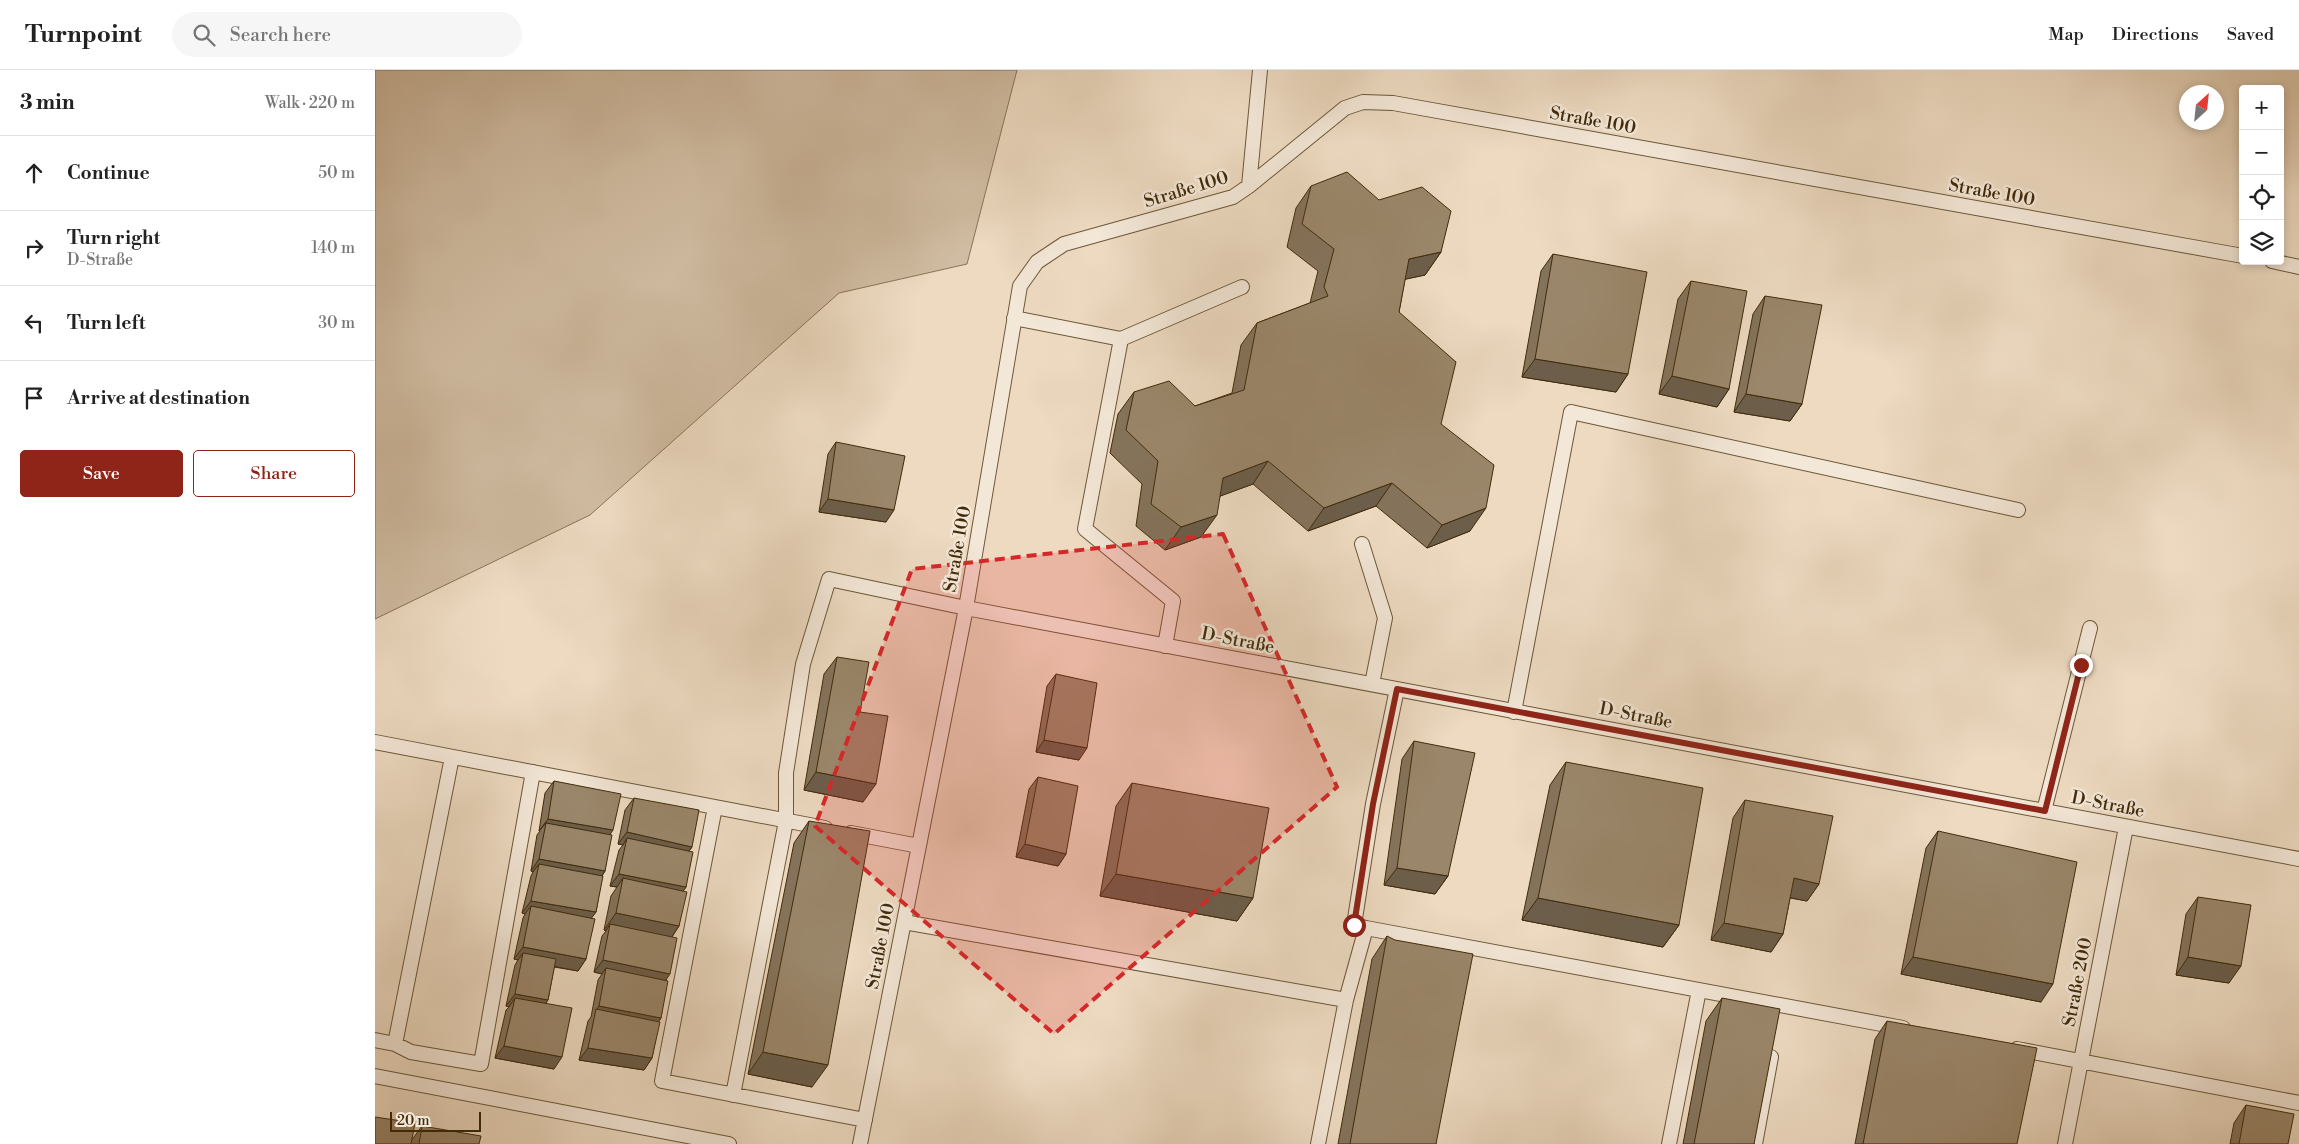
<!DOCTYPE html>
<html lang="en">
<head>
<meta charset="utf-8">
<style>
  body { margin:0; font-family:"Libre Bodoni",serif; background:#f6f6f6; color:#222 }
  .controls { position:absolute; right:15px; top:15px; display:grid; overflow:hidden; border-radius:5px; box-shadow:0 2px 8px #0003 }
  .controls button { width:45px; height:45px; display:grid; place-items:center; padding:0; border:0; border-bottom:1px solid #e0e0e0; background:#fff; color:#222; font:25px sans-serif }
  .compass { position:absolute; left:1804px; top:15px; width:45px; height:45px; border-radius:50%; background:#fff; box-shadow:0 2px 8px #0003; rotate:27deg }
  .scale { position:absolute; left:15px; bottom:12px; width:91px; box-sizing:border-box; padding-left:5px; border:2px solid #412b0b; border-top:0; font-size:14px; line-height:18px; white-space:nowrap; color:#412b0b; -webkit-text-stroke:4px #f3e7d7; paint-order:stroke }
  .stop { position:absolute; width:15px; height:15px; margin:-11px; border:4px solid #8f2418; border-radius:50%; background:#fff }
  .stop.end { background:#8f2418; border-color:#fff; box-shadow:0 1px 5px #0008 }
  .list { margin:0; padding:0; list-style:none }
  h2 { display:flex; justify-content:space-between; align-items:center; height:65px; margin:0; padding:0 20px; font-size:21px }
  h2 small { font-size:16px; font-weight:400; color:#767676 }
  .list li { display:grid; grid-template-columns:32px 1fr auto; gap:15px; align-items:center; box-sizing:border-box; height:75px; padding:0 20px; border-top:1px solid #e0e0e0 }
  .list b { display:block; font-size:19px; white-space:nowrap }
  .list p { margin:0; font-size:16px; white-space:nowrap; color:#767676 }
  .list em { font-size:16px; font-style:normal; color:#767676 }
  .actions { display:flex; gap:10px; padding:15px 20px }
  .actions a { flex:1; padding:11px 0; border:1px solid #8f2418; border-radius:5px; text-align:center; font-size:18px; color:#8f2418 }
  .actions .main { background:#8f2418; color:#fff }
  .icon { flex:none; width:28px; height:28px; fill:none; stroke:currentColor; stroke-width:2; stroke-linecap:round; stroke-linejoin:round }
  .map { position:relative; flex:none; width:1924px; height:1074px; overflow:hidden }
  header { display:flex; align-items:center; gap:30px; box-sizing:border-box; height:70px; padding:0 25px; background:#fff; border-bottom:1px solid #e0e0e0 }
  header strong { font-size:24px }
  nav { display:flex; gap:28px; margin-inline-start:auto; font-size:18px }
  .search { width:350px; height:45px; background:#f6f6f6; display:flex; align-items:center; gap:12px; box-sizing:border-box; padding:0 18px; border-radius:28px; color:#767676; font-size:19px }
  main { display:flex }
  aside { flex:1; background:#fff }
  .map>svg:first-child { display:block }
  .green { fill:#d0bca2; stroke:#887456 }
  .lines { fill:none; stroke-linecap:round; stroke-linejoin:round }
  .lane-casing { stroke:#6c5738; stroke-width:16 }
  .lane { stroke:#f3e7d7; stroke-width:14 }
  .wall { fill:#84735b; stroke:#412b0b }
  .shaded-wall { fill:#6c5e4a; stroke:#412b0b }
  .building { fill:#9a866a; stroke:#412b0b }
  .route { stroke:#8f2418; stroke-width:6 }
  .marked { fill:#d62828; fill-opacity:0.2; stroke:#d62828; stroke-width:4; stroke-dasharray:10 6; stroke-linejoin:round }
  .labels { text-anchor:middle; stroke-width:5; stroke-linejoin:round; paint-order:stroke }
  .street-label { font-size:18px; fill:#412b0b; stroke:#f3e7d7 }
</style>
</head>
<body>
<header>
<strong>Turnpoint</strong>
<div class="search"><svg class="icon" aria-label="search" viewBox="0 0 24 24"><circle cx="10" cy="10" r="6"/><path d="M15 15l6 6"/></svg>Search here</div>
<nav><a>Map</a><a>Directions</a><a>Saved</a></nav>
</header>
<main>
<aside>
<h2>3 min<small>Walk · 220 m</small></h2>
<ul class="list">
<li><svg class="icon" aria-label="ahead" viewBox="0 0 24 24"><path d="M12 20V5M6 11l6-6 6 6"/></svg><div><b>Continue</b></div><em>50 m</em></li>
<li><svg class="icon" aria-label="right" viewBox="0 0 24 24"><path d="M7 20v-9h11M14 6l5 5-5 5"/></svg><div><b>Turn right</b><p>D-Straße</p></div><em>140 m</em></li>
<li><svg class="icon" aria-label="left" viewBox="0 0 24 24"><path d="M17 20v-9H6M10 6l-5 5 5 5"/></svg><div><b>Turn left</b></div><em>30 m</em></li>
<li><svg class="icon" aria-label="arrive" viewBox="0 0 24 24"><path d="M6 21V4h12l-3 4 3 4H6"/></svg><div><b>Arrive at destination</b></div></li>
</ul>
<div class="actions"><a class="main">Save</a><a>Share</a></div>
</aside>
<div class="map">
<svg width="1924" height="1074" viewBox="0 0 1924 1074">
  <rect width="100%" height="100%" fill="#eddac1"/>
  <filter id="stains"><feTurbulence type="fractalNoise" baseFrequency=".004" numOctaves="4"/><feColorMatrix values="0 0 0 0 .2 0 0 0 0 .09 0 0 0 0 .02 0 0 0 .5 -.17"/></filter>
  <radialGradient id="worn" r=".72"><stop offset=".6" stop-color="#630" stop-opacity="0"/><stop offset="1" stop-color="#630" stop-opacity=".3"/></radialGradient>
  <path class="green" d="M 0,0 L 642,0 L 592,194 L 464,223 L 215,445 L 0,549 Z"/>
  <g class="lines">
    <defs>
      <path id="lane" d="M 874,116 L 885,0
        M 1897,191 L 1924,197
        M 639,248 L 746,269 L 867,217
        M 746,269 L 710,459 L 798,531 L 790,576
        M 987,474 L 1010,548 L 997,614
        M 1139,642 L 1196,342 L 1643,440
        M 0,672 L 450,758
        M 340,737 L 287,1011 L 490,1050
        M 1669,741 L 1715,558
        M 476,763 L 544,776
        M 529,852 L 971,930 L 991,858 L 1528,958
        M 991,858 L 979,855 L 998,734 L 1022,619
        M 0,970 L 20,974 L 36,982 L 106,994 L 158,702
        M 20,974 L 77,687
        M 1642,979 L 1924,1033
        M 0,1006 L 354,1074
        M 358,1025 L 411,751 L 411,703 L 428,594 L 454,509 L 591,538 L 1924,789
        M 485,1074 L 591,538 L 645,216 L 662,192 L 689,174 L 858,127 L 874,116 L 970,38 L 988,32 L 1018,33 L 1868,186
        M 943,1074 L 971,930
        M 1294,1074 L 1324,920
        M 1380,1074 L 1396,987
        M 1690,1074 L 1751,757"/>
    </defs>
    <use href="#lane" class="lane-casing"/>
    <use href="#lane" class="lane"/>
  </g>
  <path class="wall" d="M 936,116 L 1066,182 L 1050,205 L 1030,209 L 1024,242 L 1066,354 L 1095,461 L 1052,478 L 1001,436 L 933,461 L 878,414 L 845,426 L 826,467 L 790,480 L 761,456 L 767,414 L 735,383 L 743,344 L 759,322 L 820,336 L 857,323 L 866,275 L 882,253 L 935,233 L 943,201 L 912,177 L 921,138 Z
    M 1178,184 L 1253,304 L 1241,322 L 1147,307 L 1166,201 Z
    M 1316,211 L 1354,319 L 1342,337 L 1284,324 L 1303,229 Z
    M 1390,226 L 1427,334 L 1415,351 L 1359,342 L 1378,244 Z
    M 461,372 L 511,452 L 444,442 L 453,384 Z
    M 462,587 L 485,642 L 488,732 L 429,720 L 449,604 Z
    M 681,604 L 704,690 L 661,682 L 672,616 Z
    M 1039,671 L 1073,806 L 1060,824 L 1009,815 L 1027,689 Z
    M 1191,692 L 1304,855 L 1288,877 L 1147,850 L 1175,715 Z
    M 663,707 L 691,784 L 683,796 L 641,787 L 654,719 Z
    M 179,711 L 235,765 L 230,801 L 227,806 L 221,842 L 216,848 L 211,889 L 203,901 L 179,897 L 173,930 L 170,933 L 179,999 L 120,988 L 131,940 L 134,937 L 131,936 L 140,895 L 143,890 L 139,889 L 148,848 L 150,844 L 147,843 L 156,806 L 158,802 L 156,801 L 162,765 L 165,761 L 164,761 L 170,723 Z
    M 757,713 L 878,828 L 862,851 L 725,826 L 741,736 Z
    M 259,728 L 317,777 L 314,781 L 311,817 L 308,821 L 304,856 L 297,867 L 286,948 L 284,951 L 277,988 L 269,1000 L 204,990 L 213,951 L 216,947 L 223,910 L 227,904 L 219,902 L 227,866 L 231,861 L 229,860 L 236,826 L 242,817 L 235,816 L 244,780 L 248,775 L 243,774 L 250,740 Z
    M 1370,730 L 1444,814 L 1432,831 L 1415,828 L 1408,864 L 1396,882 L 1336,870 L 1358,748 Z
    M 434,751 L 437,1017 L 373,1004 L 419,773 Z
    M 1563,761 L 1666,932 L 1526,904 L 1551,778 Z
    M 1823,827 L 1854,913 L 1801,905 L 1811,844 Z
    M 1012,866 L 1061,1074 L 963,1074 L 997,889 Z
    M 1347,928 L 1379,1074 L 1308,1074 L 1331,951 Z
    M 1512,951 L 1642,1074 L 1480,1074 L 1500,969 Z
    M 1871,1035 L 1913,1074 L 1855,1074 L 1859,1053 Z
    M 47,1056 L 104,1074 L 0,1074 L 36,1071 Z"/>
  <path class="shaded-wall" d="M 1066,182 L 1050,205 L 1018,212 L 1034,189 Z
    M 1160,289 L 1253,304 L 1241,322 L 1147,307 Z
    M 1297,306 L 1354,319 L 1342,337 L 1284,324 Z
    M 1371,324 L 1427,334 L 1415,351 L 1359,342 Z
    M 893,391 L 878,414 L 832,431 L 848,408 Z
    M 1017,413 L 1001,436 L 933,461 L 949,438 Z
    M 453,429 L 519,440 L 511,452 L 444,442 Z
    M 1111,438 L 1095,461 L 1052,478 L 1067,455 Z
    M 842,445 L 826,467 L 790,480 L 806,457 Z
    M 669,670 L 712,678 L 704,690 L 661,682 Z
    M 441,702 L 501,714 L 488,732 L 429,720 Z
    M 173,749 L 238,760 L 230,772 L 171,753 L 164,761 Z
    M 252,762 L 317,777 L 308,789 L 252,768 L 248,775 L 243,774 Z
    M 650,774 L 691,784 L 683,796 L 641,787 Z
    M 164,789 L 230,801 L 221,814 L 164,794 L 158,802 L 156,801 Z
    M 1022,798 L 1073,806 L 1060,824 L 1009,815 Z
    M 244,804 L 311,817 L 303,829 L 248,808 L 242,817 L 235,816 Z
    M 741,804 L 878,828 L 862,851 L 725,826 Z
    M 1419,808 L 1444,814 L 1432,831 L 1407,826 Z
    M 1163,828 L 1304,855 L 1288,877 L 1147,850 Z
    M 156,831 L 221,842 L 212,854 L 156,836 L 150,844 L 147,843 Z
    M 241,843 L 304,856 L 292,874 L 235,854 L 231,861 L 229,860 Z
    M 1349,853 L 1408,864 L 1396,882 L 1336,870 Z
    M 148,877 L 211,889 L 203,901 L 147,890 L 148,883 L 143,890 L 139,889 Z
    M 1538,887 L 1678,914 L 1666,932 L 1526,904 Z
    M 1813,887 L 1866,896 L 1854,913 L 1801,905 Z
    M 228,890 L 295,904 L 286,917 L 231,898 L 227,904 L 219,902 Z
    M 140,924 L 173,930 L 165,942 L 140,928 L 134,937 L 131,936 Z
    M 224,936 L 286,948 L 278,960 L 221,940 Z
    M 129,976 L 187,987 L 179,999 L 120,988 Z
    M 213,978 L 277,988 L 269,1000 L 204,990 Z
    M 388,982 L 453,995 L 437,1017 L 373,1004 Z"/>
  <path class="building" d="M 972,102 L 1004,130 L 1047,117 L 1076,141 L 1066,182 L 1034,189 L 1024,242 L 1081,292 L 1066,354 L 1119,395 L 1111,438 L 1067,455 L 1017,413 L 949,438 L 893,391 L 848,408 L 842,445 L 806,457 L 776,434 L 783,391 L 751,360 L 759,322 L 794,311 L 820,336 L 869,320 L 882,253 L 953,226 L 949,217 L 959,179 L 927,154 L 936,116 Z
    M 1178,184 L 1272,202 L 1253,304 L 1160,289 Z
    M 1316,211 L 1372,221 L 1354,319 L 1297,306 Z
    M 1390,226 L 1447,235 L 1427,334 L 1371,324 Z
    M 461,372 L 530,386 L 519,440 L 453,429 Z
    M 462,587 L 494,592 L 485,642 L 513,646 L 501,714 L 441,702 Z
    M 681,604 L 722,613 L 712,678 L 669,670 Z
    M 1039,671 L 1100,683 L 1073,806 L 1022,798 Z
    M 1191,692 L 1328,718 L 1304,855 L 1163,828 Z
    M 663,707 L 703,716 L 691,784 L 650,774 Z
    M 179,711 L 246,724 L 238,760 L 173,749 Z
    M 757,713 L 894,738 L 878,828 L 741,804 Z
    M 259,728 L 324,740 L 317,777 L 252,762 Z
    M 1370,730 L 1458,746 L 1444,814 L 1419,808 L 1408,864 L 1349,853 Z
    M 434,751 L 495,761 L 453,995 L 388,982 Z
    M 171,753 L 237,765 L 230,801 L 164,789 Z
    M 1563,761 L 1702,792 L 1678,914 L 1538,887 Z
    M 252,768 L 318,782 L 311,817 L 244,804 Z
    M 164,794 L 228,806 L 221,842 L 156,831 Z
    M 248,808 L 312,822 L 304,856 L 241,843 Z
    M 1823,827 L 1876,835 L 1866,896 L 1813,887 Z
    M 156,836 L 220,849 L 211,889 L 148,877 Z
    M 235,854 L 302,868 L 295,904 L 228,890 Z
    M 1012,866 L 1020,870 L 1098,884 L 1061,1074 L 975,1074 Z
    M 148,883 L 181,889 L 173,930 L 140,924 Z
    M 231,898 L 293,911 L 286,948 L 224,936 Z
    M 140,928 L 197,938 L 187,987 L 129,976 Z
    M 1347,928 L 1405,939 L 1379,1074 L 1319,1074 Z
    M 221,939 L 285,952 L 277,988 L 213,978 Z
    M 1512,951 L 1662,978 L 1642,1074 L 1488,1074 Z
    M 1871,1035 L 1919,1044 L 1913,1074 L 1864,1074 Z
    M 0,1047 L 40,1053 L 36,1074 L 0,1074 Z
    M 47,1056 L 106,1066 L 104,1074 L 44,1074 Z"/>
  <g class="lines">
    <path class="route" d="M 979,855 L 998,734 L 1022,619 L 1670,741 L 1706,595"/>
  </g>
  <path class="marked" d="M 848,464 L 962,717 L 679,964 L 440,756 L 537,499 Z"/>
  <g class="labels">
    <g class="street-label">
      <text transform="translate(1218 50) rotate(10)" y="6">Straße 100</text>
      <text transform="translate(811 119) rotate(-17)" y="6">Straße 100</text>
      <text transform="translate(1617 122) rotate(10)" y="6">Straße 100</text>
      <text transform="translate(582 479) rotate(-80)" y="6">Straße 100</text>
      <text transform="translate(863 570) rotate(11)" y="6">D-Straße</text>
      <text transform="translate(1261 645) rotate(11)" y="6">D-Straße</text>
      <text transform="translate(1733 734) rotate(11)" y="6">D-Straße</text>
      <text transform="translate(505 876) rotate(-79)" y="6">Straße 100</text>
      <text transform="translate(1702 912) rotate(-79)" y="6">Straße 200</text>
    </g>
  </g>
  <rect width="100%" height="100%" filter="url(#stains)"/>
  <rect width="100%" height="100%" fill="url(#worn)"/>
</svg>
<div class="controls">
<button>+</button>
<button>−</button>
<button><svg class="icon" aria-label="locate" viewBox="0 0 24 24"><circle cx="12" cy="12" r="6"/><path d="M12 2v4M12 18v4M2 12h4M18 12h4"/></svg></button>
<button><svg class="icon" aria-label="layers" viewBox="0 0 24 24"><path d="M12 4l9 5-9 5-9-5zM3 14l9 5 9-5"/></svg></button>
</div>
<svg class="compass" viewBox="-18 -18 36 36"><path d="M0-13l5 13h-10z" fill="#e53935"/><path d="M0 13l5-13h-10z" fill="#767676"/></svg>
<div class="scale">20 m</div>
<div class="stop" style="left:979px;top:855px"></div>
<div class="stop end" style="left:1706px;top:595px"></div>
</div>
</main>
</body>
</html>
